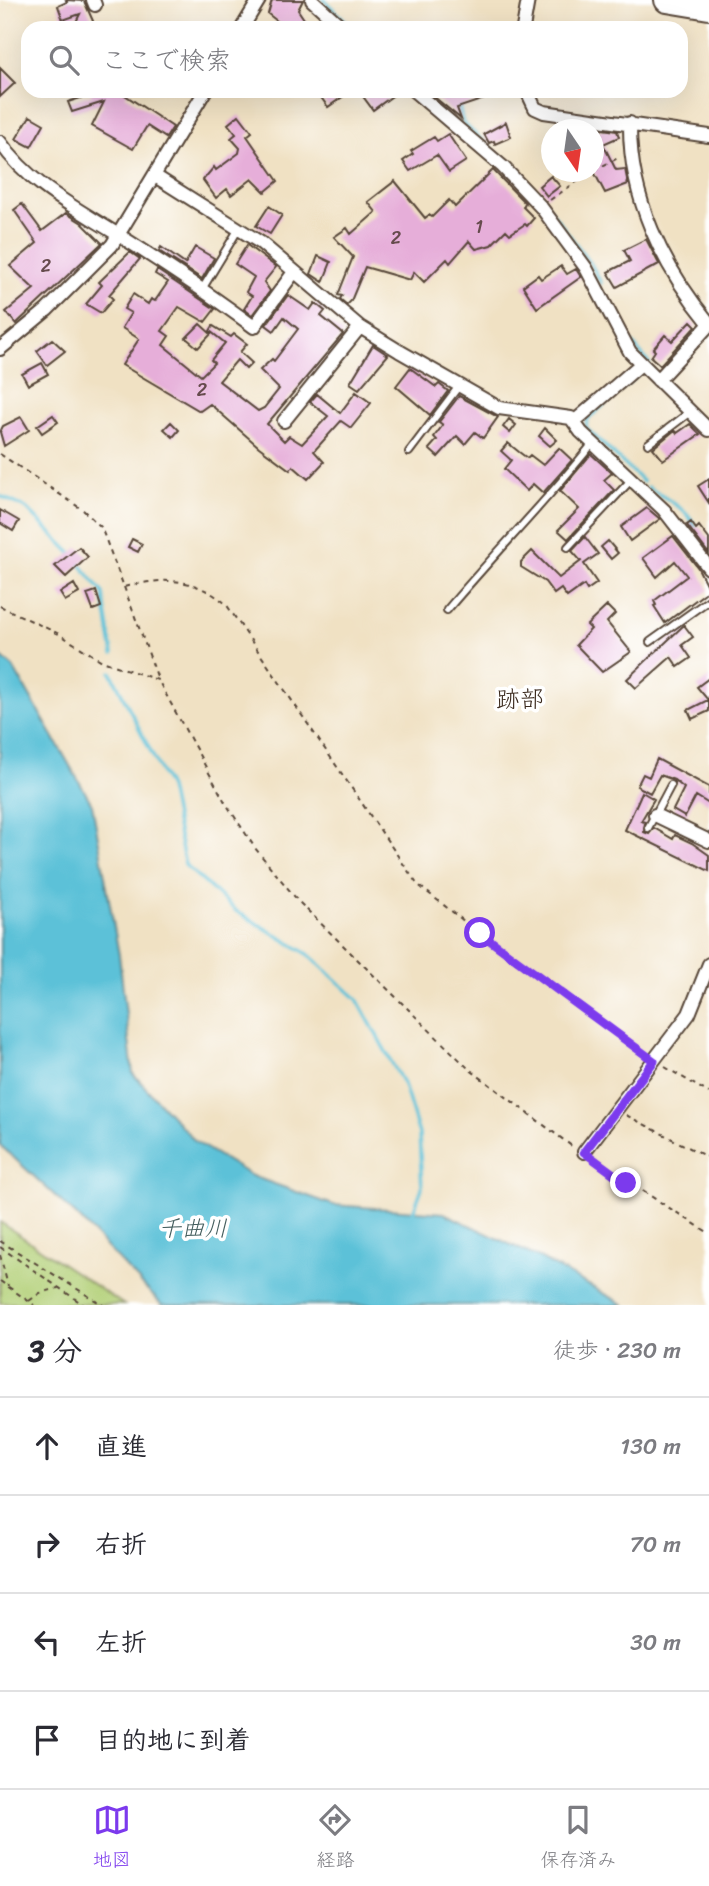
<!DOCTYPE html>
<html lang="ja">
<head>
<meta charset="utf-8">
<style>
  body { margin:0; font-family:Sriracha,"Klee One",sans-serif; background:#f7f7f7; color:#2b2b33 }
  .compass { position:absolute; left:541px; top:119px; width:63px; height:63px; border-radius:50%; background:#fff; box-shadow:0 7px 28px #0002; rotate:167deg }
  .stop { position:absolute; width:21px; height:21px; margin:-16px; border:5px solid #7c3aed; border-radius:50%; background:#fff }
  .stop.end { background:#7c3aed; border-color:#fff; box-shadow:0 2px 7px #0008 }
  .list { margin:0; padding:0; list-style:none }
  h2 { display:flex; justify-content:space-between; align-items:center; height:91px; margin:0; padding:0 28px; font-size:30px }
  h2 small { font-size:23px; font-weight:400; color:#7c7c81 }
  .list li { display:grid; grid-template-columns:46px 1fr auto; gap:21px; align-items:center; box-sizing:border-box; height:98px; padding:0 28px; border-top:2px solid #e1e1e2 }
  .list b { display:block; font-size:26px; white-space:nowrap }
  .list em { font-size:23px; font-style:normal; color:#7c7c81 }
  .icon { flex:none; width:38px; height:38px; fill:none; stroke:currentColor; stroke-width:2; stroke-linecap:round; stroke-linejoin:round }
  .map { position:relative; flex:none; width:709px; height:1305px; overflow:hidden }
  .search { position:absolute; background:#fff; box-shadow:0 7px 28px #0002; left:21px; right:21px; top:21px; height:77px; display:flex; align-items:center; gap:18px; box-sizing:border-box; padding:0 24px; border-radius:21px; color:#7c7c81; font-size:26px }
  .sheet { height:483px; background:#fff }
  nav { display:flex; justify-content:space-around; align-items:center; box-sizing:border-box; height:98px; border-top:2px solid #e1e1e2; background:#fff; font-size:19px; color:#7c7c81 }
  nav a { display:grid; justify-items:center; gap:4px }
  nav .on { color:#7c3aed }
  .map>svg:first-child { display:block }
  .green { fill:#b1cf75; stroke:#767c4a; stroke-width:2 }
  .water { fill:#5bc1d8; stroke:#4b767b; stroke-width:2 }
  .lines { fill:none; stroke-linecap:round; stroke-linejoin:round }
  .stream { stroke:#5bc1d8; stroke-width:3.5 }
  .building { fill:#e6aed9 }
  .lane-casing { stroke:#564537; stroke-width:10 }
  .street-casing { stroke:#564537; stroke-width:16 }
  .highway-casing { stroke:#564537; stroke-width:28 }
  .path { stroke:#564537; stroke-width:2; stroke-dasharray:5 5; stroke-linecap:butt }
  .lane { stroke:#fff; stroke-width:6 }
  .street { stroke:#fff; stroke-width:12 }
  .highway { stroke:#fff; stroke-width:24 }
  .route { stroke:#7c3aed; stroke-width:9 }
  .labels { text-anchor:middle; stroke-width:7; stroke-linejoin:round; paint-order:stroke }
  .number-label { font-size:18px; fill:#664b4d }
  .water-label { font-size:23px; font-style:italic; fill:#465f5f; stroke:#fff }
  .quarter-label { font-size:24px; fill:#3b2a1e; stroke:#fff }
</style>
</head>
<body>
<div class="map">
<svg width="709" height="1305" viewBox="0 0 709 1305">
  <rect width="100%" height="100%" fill="#fff"/>
  <filter id="ink" filterUnits="userSpaceOnUse"><feTurbulence type="fractalNoise" baseFrequency=".0143" numOctaves="2"/><feDisplacementMap in="SourceGraphic" scale="14" xChannelSelector="R" yChannelSelector="G"/><feConvolveMatrix kernelMatrix="1 2 1 2 8 2 1 2 1" color-interpolation-filters="sRGB"/></filter>
  <filter id="wash" filterUnits="userSpaceOnUse"><feTurbulence type="fractalNoise" baseFrequency=".00686" numOctaves="4" result="noise"/><feDisplacementMap in="SourceGraphic" scale="28" xChannelSelector="R" yChannelSelector="G"/><feGaussianBlur stdDeviation="1.57" result="paint"/><feColorMatrix in="noise" values="0 0 0 0 0 0 0 0 0 0 0 0 0 0 0 0 0 1.4 0 .05"/><feComposite in="paint" operator="in"/></filter>
  <g filter="url(#wash)">
    <rect width="100%" height="100%" fill="#f0e1c3"/>
    <path class="green" d="M 0,1222 L 124,1305 L 0,1303 Z"/>
    <path class="water" d="M 0,656 L 13,667 L 92,804 L 119,955 L 133,1074 L 196,1142 L 252,1176 L 333,1205 L 444,1213 L 541,1259 L 625,1305 L 162,1305 L 77,1216 L 0,1145 Z"/>
    <g class="lines">
      <path class="stream" d="M 324,0 L 353,28
        M 447,91 L 455,99
        M 459,106 L 463,123 L 506,162
        M 545,203 L 591,264 L 601,283
        M 631,342 L 649,363
        M 642,371 L 587,420 L 586,428 L 643,482
        M 648,487 C 666,499 685,507 695,526 L 690,531 L 704,551
        M 0,496 L 26,508 L 73,555
        M 78,562 L 103,593 L 113,654
        M 111,672 L 169,788 L 185,865 L 236,911 L 308,954 L 357,999 L 404,1085 L 419,1134 L 422,1188 L 412,1215"/>
    </g>
    <g id="blocks">
      <path class="building" d="M 66,0 L 84,1 L 93,21 L 89,28 L 73,28 L 80,14 L 63,20 L 58,6 L 67,2 Z
        M 272,0 L 303,0 L 298,10 L 310,28 L 286,28 L 268,14 Z
        M 0,68 L 15,83 L 0,97 Z
        M 87,91 L 132,91 L 125,95 L 173,127 L 166,138 L 147,126 L 133,149 L 92,126 L 104,102 L 72,112 L 68,102 L 93,94 Z
        M 327,91 L 351,91 L 328,107 L 320,96 Z
        M 359,91 L 399,91 L 373,110 Z
        M 427,91 L 439,91 L 452,98 L 474,91 L 502,93 L 457,108 L 461,119 Z
        M 239,115 L 252,132 L 247,136 L 278,181 L 265,192 L 252,179 L 231,195 L 227,189 L 216,198 L 203,180 L 214,167 L 216,170 L 239,153 L 240,148 L 231,138 L 236,134 L 228,124 Z
        M 30,116 L 44,124 L 31,147 L 16,139 Z
        M 506,122 L 511,137 L 495,144 L 494,141 L 489,143 L 484,134 Z
        M 593,128 L 598,132 L 602,129 L 617,131 L 619,137 L 603,144 L 616,170 L 625,169 L 628,184 L 605,193 L 593,170 Z
        M 448,134 L 466,161 L 449,172 L 437,155 L 410,171 L 403,161 L 413,154 L 411,151 L 434,137 L 437,141 Z
        M 493,170 L 525,203 L 523,207 L 534,218 L 527,226 L 525,224 L 510,234 L 506,230 L 491,245 L 476,249 L 469,241 L 450,263 L 447,259 L 424,282 L 414,272 L 410,280 L 365,267 L 351,301 L 347,305 L 340,299 L 342,296 L 338,295 L 353,257 L 334,237 L 347,228 L 351,234 L 376,212 L 368,202 L 395,181 L 425,218 L 429,215 L 432,217 L 449,200 L 455,207 Z
        M 551,176 L 560,186 L 547,196 L 539,186 Z
        M 22,204 L 42,231 L 66,213 L 82,223 L 102,243 L 16,324 L 6,312 L 34,289 L 10,266 L 37,243 L 14,210 Z
        M 269,206 L 282,215 L 270,234 L 256,226 Z
        M 646,239 L 659,264 L 617,287 L 608,272 L 630,261 L 624,250 Z
        M 247,245 L 276,267 L 264,282 L 270,291 L 252,315 L 244,309 L 252,296 L 246,292 L 254,277 L 235,264 Z
        M 161,247 L 185,264 L 195,247 L 214,258 L 202,279 L 159,251 Z
        M 130,252 L 140,259 L 109,295 L 113,299 L 101,313 L 86,304 L 102,285 L 99,282 Z
        M 318,256 L 331,262 L 323,282 L 311,274 Z
        M 561,266 L 567,274 L 576,269 L 581,277 L 537,308 L 523,286 L 538,275 L 541,279 Z
        M 157,270 L 215,309 L 205,322 L 179,307 L 162,331 L 169,336 L 163,345 L 201,376 L 214,363 L 211,360 L 225,343 L 210,331 L 213,326 L 231,337 L 234,334 L 247,344 L 240,352 L 252,363 L 246,369 L 237,360 L 219,381 L 258,411 L 264,408 L 279,389 L 260,370 L 272,359 L 274,361 L 298,329 L 284,317 L 274,331 L 266,325 L 288,295 L 310,310 L 315,303 L 325,311 L 321,316 L 343,334 L 267,424 L 284,441 L 289,436 L 302,444 L 328,416 L 310,402 L 317,394 L 340,413 L 356,392 L 371,403 L 351,428 L 341,421 L 314,451 L 324,462 L 308,479 L 293,466 L 290,470 L 259,447 L 210,404 L 200,411 L 122,365 L 139,339 L 122,328 L 131,313 L 124,309 L 133,294 L 148,304 L 151,299 L 155,301 L 168,282 L 155,274 Z
        M 691,321 L 696,326 L 660,365 L 651,357 L 655,351 L 653,349 L 665,335 L 672,341 Z
        M 200,324 L 211,334 L 198,348 L 186,338 Z
        M 52,339 L 65,351 L 47,365 L 37,351 Z
        M 373,345 L 388,355 L 359,389 L 350,383 Z
        M 42,363 L 48,374 L 28,385 L 22,374 Z
        M 410,368 L 436,387 L 439,384 L 448,391 L 430,415 L 396,386 Z
        M 459,396 L 498,417 L 483,438 L 475,432 L 465,444 L 457,436 L 438,457 L 429,449 L 437,440 L 434,437 L 443,425 L 439,422 Z
        M 53,415 L 58,422 L 42,433 L 37,426 Z
        M 21,417 L 29,430 L 4,446 L 0,432 L 3,426 Z
        M 509,419 L 516,425 L 510,433 L 503,427 Z
        M 171,422 L 179,430 L 173,437 L 164,429 Z
        M 690,424 L 700,434 L 663,460 L 653,448 L 675,430 L 677,433 Z
        M 545,428 L 557,440 L 550,446 L 539,436 Z
        M 508,443 L 519,452 L 527,458 L 530,455 L 543,465 L 559,448 L 572,460 L 543,493 L 533,484 L 527,491 L 504,469 L 511,460 L 501,451 Z
        M 591,454 L 612,473 L 604,480 L 614,490 L 568,539 L 558,530 L 579,509 L 560,491 Z
        M 709,479 L 709,503 L 698,486 Z
        M 647,508 L 660,519 L 630,541 L 621,527 Z
        M 0,510 L 19,521 L 13,531 L 0,523 Z
        M 691,522 L 696,529 L 699,526 L 709,539 L 709,554 L 687,525 Z
        M 673,536 L 698,568 L 709,590 L 665,623 L 654,606 L 656,605 L 654,601 L 687,576 L 675,561 L 657,577 L 643,558 Z
        M 585,537 L 598,554 L 584,564 L 597,583 L 587,590 L 584,585 L 567,597 L 561,589 L 554,594 L 545,582 L 521,567 L 521,562 L 532,551 L 559,578 L 581,561 L 572,551 Z
        M 132,539 L 142,544 L 138,552 L 128,547 Z
        M 608,541 L 618,553 L 611,559 L 601,547 Z
        M 79,547 L 88,557 L 66,577 L 55,566 Z
        M 74,584 L 79,593 L 65,601 L 60,593 Z
        M 96,591 L 101,607 L 93,610 L 87,594 Z
        M 607,606 L 615,614 L 607,622 L 631,652 L 602,672 L 576,645 L 591,629 L 587,625 Z
        M 684,625 L 693,637 L 682,645 L 691,658 L 678,667 L 671,657 L 636,688 L 627,679 Z
        M 709,678 L 709,711 L 692,719 L 688,710 L 708,700 L 697,687 Z
        M 657,759 L 709,787 L 709,804 L 696,796 L 685,817 L 673,810 L 684,788 L 674,780 L 660,775 L 650,793 L 637,786 L 643,774 L 649,777 Z
        M 642,792 L 654,799 L 641,821 L 645,822 L 644,832 L 649,834 L 654,828 L 673,839 L 675,835 L 692,843 L 709,855 L 709,871 L 625,830 Z"/>
    </g>
  </g>
  <g filter="url(#ink)">
    <use href="#blocks" fill-opacity="0" stroke="#564537" stroke-width="2"/>
    <g class="lines">
      <defs>
        <path id="lane" d="M 201,291 L 238,230
          M 648,444 L 690,412
          M 409,452 L 459,386
          M 568,547 L 632,479
          M 447,610 C 495,553 547,501 593,443
          M 650,642 L 709,600
          M 648,828 L 671,785"/>
        <path id="street" d="M 93,0 L 95,5
          M 312,0 L 343,28
          M 242,28 L 259,0
          M 523,28 L 528,0
          M 414,91 L 503,167 L 541,207 L 586,268 L 630,352 L 709,430
          M 527,91 L 535,108 L 544,112 L 709,136
          M 630,123 C 629,198 663,267 709,323
          M 0,142 C 29,184 74,207 117,234 C 163,263 210,294 254,327 L 294,272
          M 155,176 L 261,243 L 360,327 L 399,351 L 499,408 L 571,418 L 581,432 L 664,510 L 709,568
          M 0,349 L 47,310 L 112,245 L 205,91
          M 658,380 L 709,325
          M 284,421 L 360,327
          M 575,421 L 641,364
          M 655,815 L 709,841
          M 584,1152 L 689,1014 L 709,964"/>
        <path id="highway" d="M 667,0 L 709,7"/>
      </defs>
      <use href="#lane" class="lane-casing"/>
      <use href="#street" class="street-casing"/>
      <use href="#highway" class="highway-casing"/>
      <path class="path" d="M 594,170 L 620,157
        M 550,200 L 591,172
        M 0,454 L 83,510 L 101,527 L 124,587 C 163,577 194,577 226,604 L 417,884 L 507,955 L 643,1052
        M 124,587 L 158,679
        M 0,606 L 59,634 L 102,661 L 158,680 L 225,802 L 255,848 L 299,902 L 469,1069 L 573,1147
        M 665,1067 L 709,1093
        M 626,1115 L 709,1158
        M 592,1159 L 709,1233
        M 0,1241 L 103,1305
        M 0,1247 L 84,1305
        M 0,1255 L 8,1286
        M 0,1281 L 34,1305
        M 29,1301 L 40,1293 L 58,1288"/>
      <use href="#lane" class="lane"/>
      <use href="#street" class="street"/>
      <use href="#highway" class="highway"/>
    </g>
  </g>
  <g class="lines" filter="url(#ink)">
    <path class="route" d="M 480,933 L 654,1061 L 584,1152 L 626,1183"/>
  </g>
  <g class="labels">
    <g class="number-label">
      <text x="479" y="233">1</text>
      <text x="396" y="244">2</text>
      <text x="46" y="272">2</text>
      <text x="202" y="396">2</text>
    </g>
    <g class="water-label">
      <text x="193" y="1236">千曲川</text>
    </g>
    <g class="quarter-label">
      <text x="520" y="707">跡部</text>
    </g>
  </g>
</svg>
<svg class="compass" viewBox="-18 -18 36 36"><path d="M0-13l5 13h-10z" fill="#e53935"/><path d="M0 13l5-13h-10z" fill="#7c7c81"/></svg>
<div class="stop" style="left:480px;top:933px"></div>
<div class="stop end" style="left:626px;top:1183px"></div>
<div class="search"><svg class="icon" aria-label="search" viewBox="0 0 24 24"><circle cx="10" cy="10" r="6"/><path d="M15 15l6 6"/></svg>ここで検索</div>
</div>
<section class="sheet">
<h2>3 分<small>徒歩 · 230 m</small></h2>
<ul class="list">
<li><svg class="icon" aria-label="ahead" viewBox="0 0 24 24"><path d="M12 20V5M6 11l6-6 6 6"/></svg><div><b>直進</b></div><em>130 m</em></li>
<li><svg class="icon" aria-label="right" viewBox="0 0 24 24"><path d="M7 20v-9h11M14 6l5 5-5 5"/></svg><div><b>右折</b></div><em>70 m</em></li>
<li><svg class="icon" aria-label="left" viewBox="0 0 24 24"><path d="M17 20v-9H6M10 6l-5 5 5 5"/></svg><div><b>左折</b></div><em>30 m</em></li>
<li><svg class="icon" aria-label="arrive" viewBox="0 0 24 24"><path d="M6 21V4h12l-3 4 3 4H6"/></svg><div><b>目的地に到着</b></div></li>
</ul>
</section>
<nav>
<a class="on"><svg class="icon" aria-label="map" viewBox="0 0 24 24"><path d="M3 6l6-2 6 2 6-2v14l-6 2-6-2-6 2zM9 4v14M15 6v14"/></svg>地図</a>
<a><svg class="icon" aria-label="directions" viewBox="0 0 24 24"><path d="M12 3l9 9-9 9-9-9zM9 14v-3h6M13 9l2 2-2 2"/></svg>経路</a>
<a><svg class="icon" aria-label="saved" viewBox="0 0 24 24"><path d="M7 4h10v16l-5-4-5 4z"/></svg>保存済み</a>
</nav>
</body>
</html>
